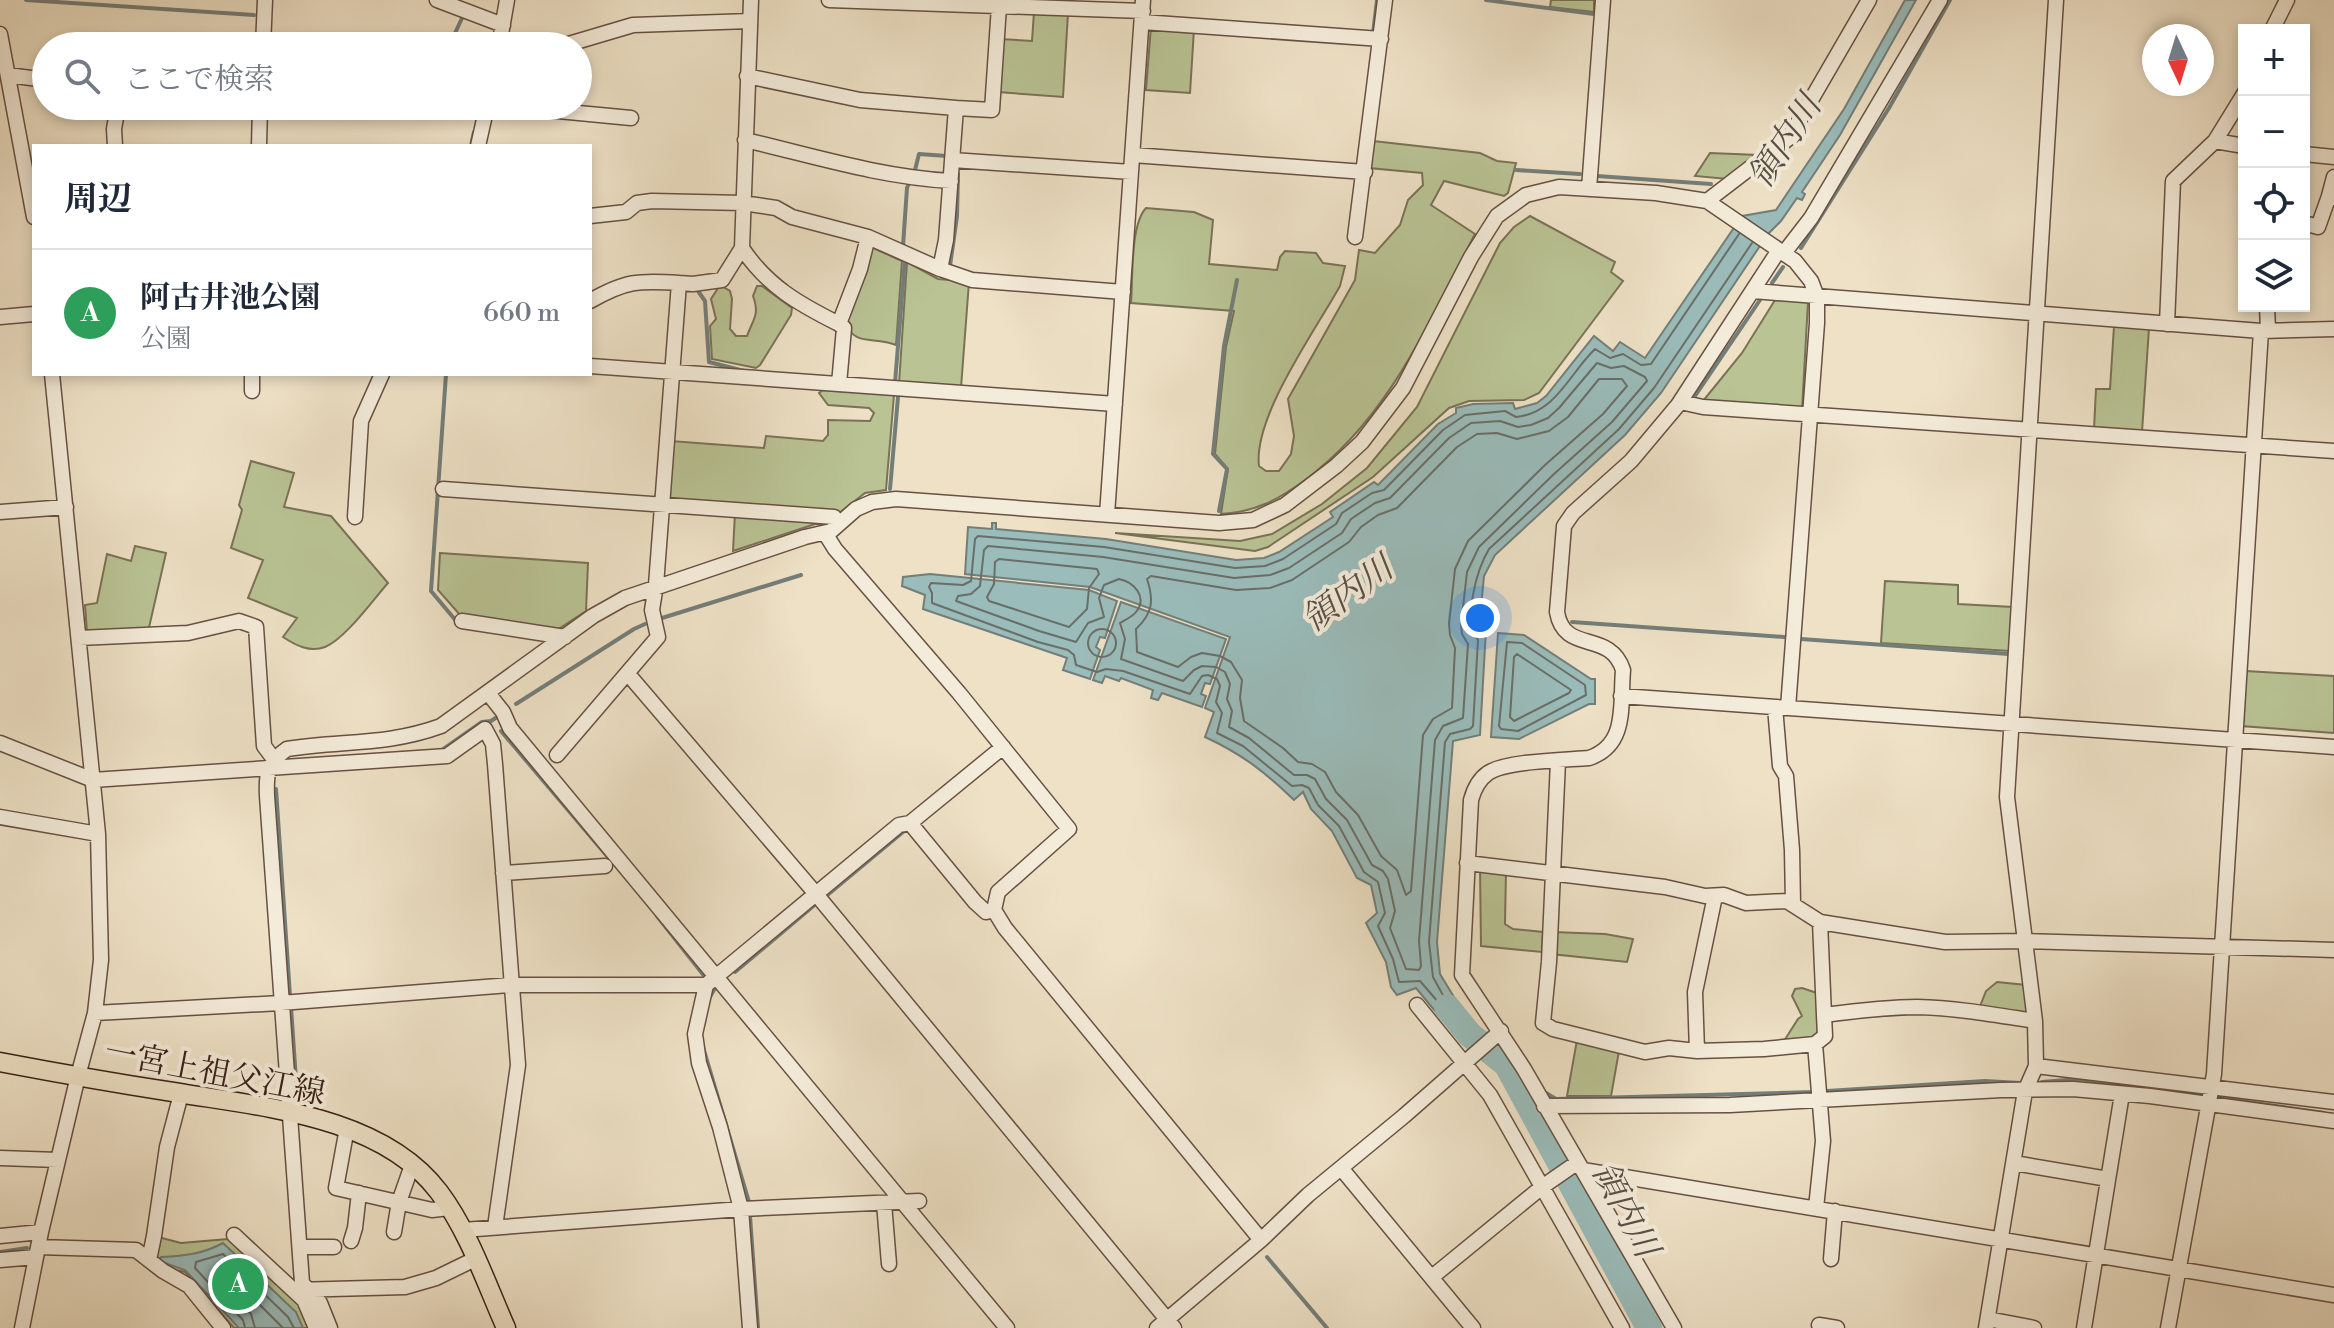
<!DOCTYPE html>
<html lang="ja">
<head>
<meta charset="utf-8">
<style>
  body { margin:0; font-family:"Libre Bodoni","Noto Serif JP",serif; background:#f2f2f3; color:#1f2937 }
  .controls { position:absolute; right:24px; top:24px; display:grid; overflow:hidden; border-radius:0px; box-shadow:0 4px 12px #0003 }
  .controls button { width:72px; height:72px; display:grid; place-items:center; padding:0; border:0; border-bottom:2px solid #e0e1e3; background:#fff; color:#1f2937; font:40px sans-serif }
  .compass { position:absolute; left:2142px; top:24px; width:72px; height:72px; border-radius:50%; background:#fff; box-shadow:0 4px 12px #0003; rotate:176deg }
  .you { position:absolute; left:1480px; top:618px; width:28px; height:28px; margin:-20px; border:6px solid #fff; border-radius:50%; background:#1a73e8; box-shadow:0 0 0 12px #1a73e833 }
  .badge { display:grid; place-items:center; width:52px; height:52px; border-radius:50%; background:#8f2418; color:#fff; font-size:26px; font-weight:700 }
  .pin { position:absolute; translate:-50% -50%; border:4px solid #fff; box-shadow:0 2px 8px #0006 }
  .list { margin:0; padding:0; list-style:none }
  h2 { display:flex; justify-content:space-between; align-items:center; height:104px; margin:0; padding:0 32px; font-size:34px }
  h2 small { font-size:26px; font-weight:400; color:#747a83 }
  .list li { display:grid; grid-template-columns:52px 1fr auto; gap:24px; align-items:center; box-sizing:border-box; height:128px; padding:0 32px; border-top:2px solid #e0e1e3 }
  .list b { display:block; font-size:30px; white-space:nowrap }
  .list p { margin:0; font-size:26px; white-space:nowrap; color:#747a83 }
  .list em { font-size:26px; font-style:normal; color:#747a83 }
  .icon { flex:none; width:44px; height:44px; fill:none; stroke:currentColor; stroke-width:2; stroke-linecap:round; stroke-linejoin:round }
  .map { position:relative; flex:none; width:2334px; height:1328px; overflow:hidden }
  .search { position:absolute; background:#fff; box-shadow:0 4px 12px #0003; left:32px; top:32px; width:560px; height:88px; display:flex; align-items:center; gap:20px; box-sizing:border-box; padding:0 28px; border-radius:44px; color:#747a83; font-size:30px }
  .panel { position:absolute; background:#fff; box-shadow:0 4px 12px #0003; left:32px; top:144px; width:560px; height:232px; border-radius:0px }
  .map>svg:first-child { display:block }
  .green { fill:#b9c394; stroke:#7a7256; stroke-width:2 }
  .water { fill:#9abcba; stroke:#747e79; stroke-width:2 }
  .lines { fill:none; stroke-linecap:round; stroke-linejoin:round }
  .shore { stroke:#6a6e68; stroke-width:2 }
  .stream { stroke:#747e79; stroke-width:4 }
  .river { stroke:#9abcba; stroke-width:26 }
  .minor-casing { stroke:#675143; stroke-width:17 }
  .major-casing { stroke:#3a2117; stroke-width:21 }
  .minor { stroke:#f4ecda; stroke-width:14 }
  .major { stroke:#eee1c6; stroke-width:18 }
  .labels { text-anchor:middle; stroke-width:8; stroke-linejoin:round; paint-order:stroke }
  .street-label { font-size:32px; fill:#3a2117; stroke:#f4ecda }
  .water-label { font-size:34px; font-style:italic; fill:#575048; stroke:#f4ecda }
</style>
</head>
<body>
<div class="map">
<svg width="2334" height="1328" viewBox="0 0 2334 1328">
  <rect width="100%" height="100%" fill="#eee1c6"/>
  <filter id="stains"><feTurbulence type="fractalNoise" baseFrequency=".0025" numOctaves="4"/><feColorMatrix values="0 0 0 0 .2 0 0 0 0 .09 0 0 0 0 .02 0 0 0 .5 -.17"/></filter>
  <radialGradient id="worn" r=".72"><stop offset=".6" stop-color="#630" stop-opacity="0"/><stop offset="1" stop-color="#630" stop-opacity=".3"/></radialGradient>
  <path class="green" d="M 1551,0 L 1594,0 L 1594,12 L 1550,7 Z
    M 1034,12 L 1068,13 L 1063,97 L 998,92 L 1001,39 L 1032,41 Z
    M 1151,26 L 1194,29 L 1190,93 L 1146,90 Z
    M 1373,141 L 1480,153 L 1497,161 L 1516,163 L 1508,193 L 1504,196 L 1444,181 L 1431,205 L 1475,234 C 1427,325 1389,418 1305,480 C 1278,500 1255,512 1221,514 L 1228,469 L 1215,454 L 1226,347 L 1234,311 L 1131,303 C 1133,279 1130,225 1146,208 L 1194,212 L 1213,220 L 1209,264 L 1277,270 L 1280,257 L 1285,251 L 1316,253 L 1323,263 L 1345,266 L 1340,286 C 1315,331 1253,417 1259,466 L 1266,471 L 1279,471 L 1291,454 L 1294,436 L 1288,399 L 1355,280 L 1359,250 L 1375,253 L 1400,225 L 1408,200 L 1423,185 L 1422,173 L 1369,168 Z
    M 1710,153 L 1757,155 L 1728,179 L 1695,176 Z
    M 1530,216 L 1615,262 L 1611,272 L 1623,281 L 1539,393 L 1524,400 L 1469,401 L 1449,408 L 1373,477 L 1268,547 L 1255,551 L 1115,533 L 1240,541 L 1272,534 L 1322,504 L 1367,468 L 1417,407 L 1500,243 L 1514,227 Z
    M 869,246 L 902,261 L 896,345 C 873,335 855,349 844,320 Z
    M 907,262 L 938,279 L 949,280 L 950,275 L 969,282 L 961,388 L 899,384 Z
    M 720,285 L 730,291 L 732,299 L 730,329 L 736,336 L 747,336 C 753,319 760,315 753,296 L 757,286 L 762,286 L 792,308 L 791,315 L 760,365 L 756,368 L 712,359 L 710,326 L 716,319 L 711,299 Z
    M 1775,300 L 1808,302 L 1802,410 L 1703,401 L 1742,353 Z
    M 2114,326 L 2149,328 L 2142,432 L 2094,429 L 2096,389 L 2110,389 Z
    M 823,390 L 894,395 L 886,490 L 865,493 L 838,514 L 672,502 L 667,497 L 671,441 L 764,448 L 766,436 L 823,441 L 828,435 L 828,420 L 870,421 L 874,413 L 869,408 L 828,405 L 819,393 Z
    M 251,461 L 294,473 L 284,507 L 331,516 L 388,583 C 372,601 345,639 325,647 C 310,653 295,645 283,637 L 297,618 L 248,598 L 263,560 L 231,548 L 242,510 L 239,505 Z
    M 735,513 L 829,519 L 821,524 L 815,524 L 733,551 Z
    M 135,546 L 166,553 L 148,632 L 87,632 L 85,605 L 97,603 L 107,554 L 131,561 Z
    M 440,553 L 588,563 L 586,611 L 557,630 L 461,616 L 438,590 Z
    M 1885,581 L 1958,585 L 1958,604 L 2013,607 L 2010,651 L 1881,643 Z
    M 2246,671 L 2334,676 L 2334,733 L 2241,726 Z
    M 1480,868 L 1506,871 L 1505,924 L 1513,929 L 1543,932 L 1542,952 L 1481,946 Z
    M 1553,932 L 1605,934 L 1633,939 L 1627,962 L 1551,954 Z
    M 1997,982 L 2026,985 L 2031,1014 L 1979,1009 L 1986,991 Z
    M 1802,988 L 1820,994 L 1822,1033 L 1815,1041 L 1784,1041 L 1798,1019 L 1802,1016 L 1792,996 L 1795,989 Z
    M 1577,1040 L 1619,1051 L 1611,1096 L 1567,1096 Z
    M 158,1237 L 181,1243 L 228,1239 L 301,1302 L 311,1328 L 234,1328 L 185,1272 L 164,1268 L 157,1261 Z"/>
  <path class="water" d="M 1905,0 L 1916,0 L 1840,135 L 1802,192 L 1805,194 L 1802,200 L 1797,198 L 1781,221 L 1768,234 L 1661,393 L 1625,435 L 1495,555 L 1484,576 L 1479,629 L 1486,629 L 1480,735 L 1453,741 L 1437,942 L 1440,974 L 1474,1030 L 1464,1038 L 1440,1017 L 1416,988 L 1397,995 L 1391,987 L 1386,962 L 1366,923 L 1377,913 L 1371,885 L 1357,878 L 1332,831 L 1311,809 L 1303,792 L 1294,800 C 1265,772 1242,754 1205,737 L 1214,712 L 1205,708 L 1230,637 L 1090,587 L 965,574 L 968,527 L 992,529 L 992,523 L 996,523 L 996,529 L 1106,539 L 1236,560 L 1264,558 L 1279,552 L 1333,517 L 1330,512 L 1374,482 L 1378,485 L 1438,424 L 1456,413 L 1456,408 L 1473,404 L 1513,403 L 1515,409 L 1537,403 L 1546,396 L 1594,336 L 1613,351 L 1620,342 L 1645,358 L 1742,216 L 1776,210 L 1844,109 Z
    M 930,574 L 1089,590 L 1117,601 L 1105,638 L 1100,637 L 1096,647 L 1100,650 L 1090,679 L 1063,670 L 1067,658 L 923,609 L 925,595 L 902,586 L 903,577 Z
    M 1121,602 L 1226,639 L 1210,684 L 1205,683 L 1201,694 L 1206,696 L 1202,707 L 1162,693 L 1158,700 L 1151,698 L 1153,690 L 1121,678 L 1119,681 L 1105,676 L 1102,683 L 1093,680 Z
    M 1498,633 L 1524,635 L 1591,679 L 1595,679 L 1595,704 L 1589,704 L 1519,739 L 1491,737 Z
    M 223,1243 L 296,1312 L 303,1328 L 239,1328 L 185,1270 L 159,1261 L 161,1257 C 184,1256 203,1254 223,1243 Z"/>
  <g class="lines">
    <path class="shore" d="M 1739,234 L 1651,364 L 1641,365 L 1623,354 L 1610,358 L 1595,349 C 1569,374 1556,413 1516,417 L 1505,411 L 1465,415 L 1443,430 L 1384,490 L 1372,493 L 1342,513 L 1336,524 L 1283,559 L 1265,566 L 1235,568 L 1104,547 L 978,536 L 975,539 L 971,581 L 963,585 L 931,583 L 929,587 L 932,593 L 932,603 L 1038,642 L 1068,650 L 1074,655 L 1076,665 L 1097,672 L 1106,669 L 1123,671 L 1190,694 L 1202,676 L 1208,675 L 1217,679 L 1220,686 L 1216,702 L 1222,713 L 1217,733 L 1243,746 L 1292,786 L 1302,785 L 1309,788 L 1318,805 L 1339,826 L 1364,872 L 1378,882 L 1385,913 L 1378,926 L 1393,959 L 1399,982 L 1420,981 L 1439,1003 L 1443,1004 L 1445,999 L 1433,977 L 1429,942 L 1445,742 L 1450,734 L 1470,729 L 1473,726 L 1478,640 C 1462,621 1477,569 1489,549 L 1619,429 L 1654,388 L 1752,243
      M 1597,363 L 1611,368 L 1624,366 L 1645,377 L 1647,381 L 1612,422 L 1554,474 L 1479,547 L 1467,572 L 1461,625 L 1462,634 L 1468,644 L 1463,718 L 1443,726 L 1435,740 L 1419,941 L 1421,966 L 1419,970 L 1406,969 L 1390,928 L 1395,911 L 1388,879 L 1383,871 L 1372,865 L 1347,820 L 1326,799 L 1315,779 L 1307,775 L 1294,775 L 1249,738 L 1229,727 L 1232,711 L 1227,699 L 1230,684 L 1225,672 L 1216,667 L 1202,666 L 1194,670 L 1183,681 L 1121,659 L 1125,639 L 1120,623 C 1125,620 1132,617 1136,612 C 1148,597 1134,582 1119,579 L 1104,585 L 1099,598 L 1104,617 L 1088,623 L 1076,642 L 1039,631 L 956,601 L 958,596 L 971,594 L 980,586 L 984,550 L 988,546 L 1103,557 L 1234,578 L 1270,575 L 1289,568 L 1342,533 L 1351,519 L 1375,503 L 1390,498 L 1449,438 L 1471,423 L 1500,421 L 1518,427 L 1531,425 L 1548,418 L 1559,408 Z
      M 1599,379 L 1622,379 L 1627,386 L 1603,414 L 1545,465 L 1468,541 L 1455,569 L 1449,624 L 1450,635 L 1455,648 L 1452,708 L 1433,719 L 1423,735 L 1411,891 L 1406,895 L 1397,870 L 1381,856 L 1358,815 L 1336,792 L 1325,772 L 1312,764 L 1298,762 L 1283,748 L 1244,721 L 1240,698 L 1242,680 L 1231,662 L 1220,656 L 1202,653 L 1191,657 L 1178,667 L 1137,652 L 1136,629 C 1153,613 1154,600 1147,579 L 1151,576 L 1236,590 L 1270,588 L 1292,580 L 1349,542 L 1361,527 L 1378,515 L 1397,508 L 1457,447 L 1477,434 L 1497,433 L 1517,439 L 1549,431 L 1568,417 Z
      M 999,559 L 1097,569 L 1099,574 L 1089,588 L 1087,609 L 1069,627 L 989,601 L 987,597 L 994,584 L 995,562 Z
      M1088 643a14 14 0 1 1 28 0a14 14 0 1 1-28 0Z
      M 1507,642 L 1522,643 L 1585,685 L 1586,695 L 1518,731 L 1501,729 L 1499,726 Z
      M 1517,654 L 1571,690 L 1569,693 L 1514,721 L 1510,717 L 1514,657 Z
      M 245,1328 L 243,1320 L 195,1268 L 196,1262 L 223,1254 L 288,1317 L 294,1328
      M 255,1328 L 251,1314 L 215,1273 L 216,1267 L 222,1267 L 283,1328"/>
    <path class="stream" d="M 26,0 L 254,15
      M 1486,0 L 1594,14
      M 1373,34 L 1377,0
      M 449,46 L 463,16 L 467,18
      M 2237,94 L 2244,78
      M 471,146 L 474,132
      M 2242,158 L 2244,162
      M 1516,170 L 1580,174
      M 914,174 L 919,154 L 947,156
      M 1597,176 L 1711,184
      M 903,246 L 907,188 L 909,183
      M 1801,248 L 1889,108 L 1950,0
      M 950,266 L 957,216 L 958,174
      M 1772,283 L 1783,267
      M 696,288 L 705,301 L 709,362 L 744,371
      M 446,374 L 431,591 L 457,622
      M 895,383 L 905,259
      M 1693,399 L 1760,300
      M 890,489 L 898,397
      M 1219,511 L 1227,469 L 1213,454 L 1224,346 L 1237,280
      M 662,618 L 801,575
      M 1572,622 L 1784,637
      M 1801,639 L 2009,654
      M 516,704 L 634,629 L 645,624
      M 501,731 L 613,863
      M 442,750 L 482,722 L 491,721 L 500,715
      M 276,789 L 290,996
      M 825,897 L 903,832
      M 657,916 L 705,977
      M 735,972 L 817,903
      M 710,997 L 715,988
      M 291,1007 L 297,1095
      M 703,1047 L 749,1202
      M 2042,1082 L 2079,1079 L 2201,1095
      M 1827,1091 L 1985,1081 L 2020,1083
      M 1546,1093 L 1556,1099 L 1814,1092
      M 2214,1097 L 2324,1113
      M 750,1216 L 758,1328
      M 0,1252 L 27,1248
      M 1267,1257 L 1327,1328"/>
    <path class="river" d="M 1447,1007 L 1469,1034 L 1507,1065 L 1649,1328"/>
    <defs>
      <path id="minor" d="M 437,0 L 503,25
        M 751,0 L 742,248 C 767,286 799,304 839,324
        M 829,0 L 1143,11
        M 1142,22 L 1381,39
        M 2272,30 L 2287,0
        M 0,34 L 34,217
        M 263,46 L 265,0
        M 499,46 L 507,0
        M 562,46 L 633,25 L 750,21
        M 8,75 L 46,80
        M 747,76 L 860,100 L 956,108
        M 505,106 L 631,118
        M 745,140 C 814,156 880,177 951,181
        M 2215,141 L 2244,146
        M 115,146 L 114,129 L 118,106
        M 259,146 L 260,106
        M 478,146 L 487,106
        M 2304,154 L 2334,157
        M 1133,155 L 1365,172
        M 952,160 L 1131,172
        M 2334,177 L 2329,196 L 2334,198
        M 1589,189 L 1603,0
        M 1707,201 L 1789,138 L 1869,0
        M 590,216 L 626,212 L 637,203 L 652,201 L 743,203 L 776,208 L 792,217 L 868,237 L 940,269 L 946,240 L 956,108 L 992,110 L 999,6
        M 2304,223 L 2318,227 L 2329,196
        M 1355,237 L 1385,0
        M 1784,253 L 1811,218 L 1940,0
        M 940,269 L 972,280 L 1123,292
        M 1753,291 L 2261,331 L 2334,329
        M 590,301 C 625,281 638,280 679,283
        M 2267,306 L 2268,330
        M 0,317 L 34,314
        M 2167,324 L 2173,181 L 2215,141 L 2244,94
        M 590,366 L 1115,404
        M 839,384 L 844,328 L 839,324 L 860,269 L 868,237
        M 252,391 L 252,374
        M 1680,402 L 1703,407 L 2334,451
        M 443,489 L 834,517 L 837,524
        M 0,512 L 66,507
        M 1107,515 L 1143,0
        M 355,517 L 361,421 L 382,374
        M 825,533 L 835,549 L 959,693 L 1069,829 L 998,892 L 994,910 L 1005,928 L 1261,1240 L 1308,1195 L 1404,1116 L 1501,1031
        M 462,621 L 565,637
        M 79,638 L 188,633 L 239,621 L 256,627 L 264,746 L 273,758
        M 628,674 L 816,894 L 1174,1328
        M 488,693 L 503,712 L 510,728 L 1007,1328
        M 1621,696 L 2334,747
        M 1775,707 L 1780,766 L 1786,776 L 1792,850 L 1793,904
        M 0,743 L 93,780 L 447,756 L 485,729 L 493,744 L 495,764 L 518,1065 L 495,1227
        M 557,755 L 658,637 L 652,610 L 656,585 L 679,283 L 693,284 L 722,280 L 742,248
        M 1558,761 L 1549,962 L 1543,1023 L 1553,1029 L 1645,1052 L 1669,1048 L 1697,1051 L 1764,1049 L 1815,1044 L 1825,1036 L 1824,1015 C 1855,1011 1886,1007 1917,1007 C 1957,1008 1996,1015 2035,1021
        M 0,817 L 98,834
        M 910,823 L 975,902 L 986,912 L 994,910
        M 1467,863 L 1665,887 L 1705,896 L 1724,895 L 1746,903 L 1787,901 L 1820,922 L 1945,942 L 2026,941 L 2334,950
        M 503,873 L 605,866
        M 1820,922 L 1824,1015
        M 1417,1005 L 1490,1095 L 1622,1328
        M 95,1013 L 281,1003 L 511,985 L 706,985
        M 1815,1044 L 1823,1141 L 1816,1208
        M 1697,1051 L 1695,992 L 1715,896
        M 2036,1066 L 2334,1102
        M 1544,1106 L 1730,1105 L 2001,1090 L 2073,1089 L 2150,1096 L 2334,1121
        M 347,1128 L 336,1188 L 432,1210 L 449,1208
        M 0,1158 L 58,1160
        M 2014,1163 L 2108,1179
        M 1341,1168 L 1473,1328
        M 1583,1170 L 2334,1295
        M 884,1203 L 889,1264
        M 463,1230 L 741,1209 L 919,1201
        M 394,1232 L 399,1202 L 412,1165
        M 234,1235 L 304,1300 L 316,1328
        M 0,1236 L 41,1232
        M 351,1241 L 355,1228 L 359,1193
        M 38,1247 L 136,1250 L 163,1271 L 189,1286 L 223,1328
        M 300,1247 L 334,1247
        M 1831,1259 L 1835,1211
        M 0,1260 L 36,1257
        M 149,1260 L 154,1236 L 167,1147 L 181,1094
        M 1432,1277 L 1542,1187 L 1578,1162
        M 295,1290 L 405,1287 L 436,1278 L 475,1259
        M 1988,1319 L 2034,1328
        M 1819,1325 L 1837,1328
        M 22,1328 L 41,1232 L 78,1076 L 95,1013 L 101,960 L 98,834 L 52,374
        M 330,1328 L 320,1303 L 302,1283 L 267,796 C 266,773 267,763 287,749 C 342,740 386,746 441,726 L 593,616 L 625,598 L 805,537 L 831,531 L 856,509 L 872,502 L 896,499 L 1219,523 L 1253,520 L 1285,505 L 1336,466 L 1362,442 L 1403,388 L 1471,257 L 1497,216 L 1526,195 L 1559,187 L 1656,193 L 1707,201 L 1795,261 L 1811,281 L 1817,297 L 1817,323 L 1788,708
        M 750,1328 L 741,1209 L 720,1127 L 699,1063 L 695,1034 L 706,985 L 899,825 L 910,823 L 1003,747
        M 1157,1328 L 1261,1240
        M 1674,1328 L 1524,1069 L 1462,975 L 1471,800 C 1474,789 1478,780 1488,773 C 1505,761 1566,760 1589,758 C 1628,745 1620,705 1623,670 C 1610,629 1564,655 1557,612 L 1564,526 L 1573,513 L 1631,461 L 1678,405 L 1779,250
        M 1986,1328 L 2025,1091 L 2036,1066 L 2035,1021 L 2007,797 L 2056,0
        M 2084,1328 L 2122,1094
        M 2168,1328 L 2214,1074 L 2261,331"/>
      <path id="major" d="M 0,1062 C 58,1073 115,1083 173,1092 C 261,1107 381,1115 439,1192 C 469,1232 486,1283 506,1328"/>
    </defs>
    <use href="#minor" class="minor-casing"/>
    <use href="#major" class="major-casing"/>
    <use href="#minor" class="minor"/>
    <use href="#major" class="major"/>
  </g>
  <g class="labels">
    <g class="street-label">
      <text transform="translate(215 1072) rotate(11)" y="11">一宮上祖父江線</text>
    </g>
    <g class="water-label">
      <text transform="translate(1784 141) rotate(-57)" y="12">領内川</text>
      <text transform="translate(1347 593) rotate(-36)" y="12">領内川</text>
      <text transform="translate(1626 1209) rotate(62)" y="12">領内川</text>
    </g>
  </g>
  <rect width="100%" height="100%" filter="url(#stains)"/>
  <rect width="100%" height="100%" fill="url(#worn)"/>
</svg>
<div class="controls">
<button>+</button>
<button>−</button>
<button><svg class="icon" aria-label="locate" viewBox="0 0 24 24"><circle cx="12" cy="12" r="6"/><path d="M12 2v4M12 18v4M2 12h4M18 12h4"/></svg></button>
<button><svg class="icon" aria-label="layers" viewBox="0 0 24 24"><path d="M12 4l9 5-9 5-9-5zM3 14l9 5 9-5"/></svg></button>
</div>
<svg class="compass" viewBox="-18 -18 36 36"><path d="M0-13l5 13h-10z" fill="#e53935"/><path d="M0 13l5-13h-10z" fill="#747a83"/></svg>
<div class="you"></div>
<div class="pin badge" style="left:238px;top:1284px;background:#2e9e5b">A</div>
<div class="search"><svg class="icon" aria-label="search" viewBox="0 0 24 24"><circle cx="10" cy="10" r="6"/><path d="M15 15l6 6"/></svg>ここで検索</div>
<section class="panel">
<h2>周辺<small></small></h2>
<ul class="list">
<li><span class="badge" style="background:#2e9e5b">A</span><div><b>阿古井池公園</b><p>公園</p></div><em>660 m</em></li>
</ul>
</section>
</div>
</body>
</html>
